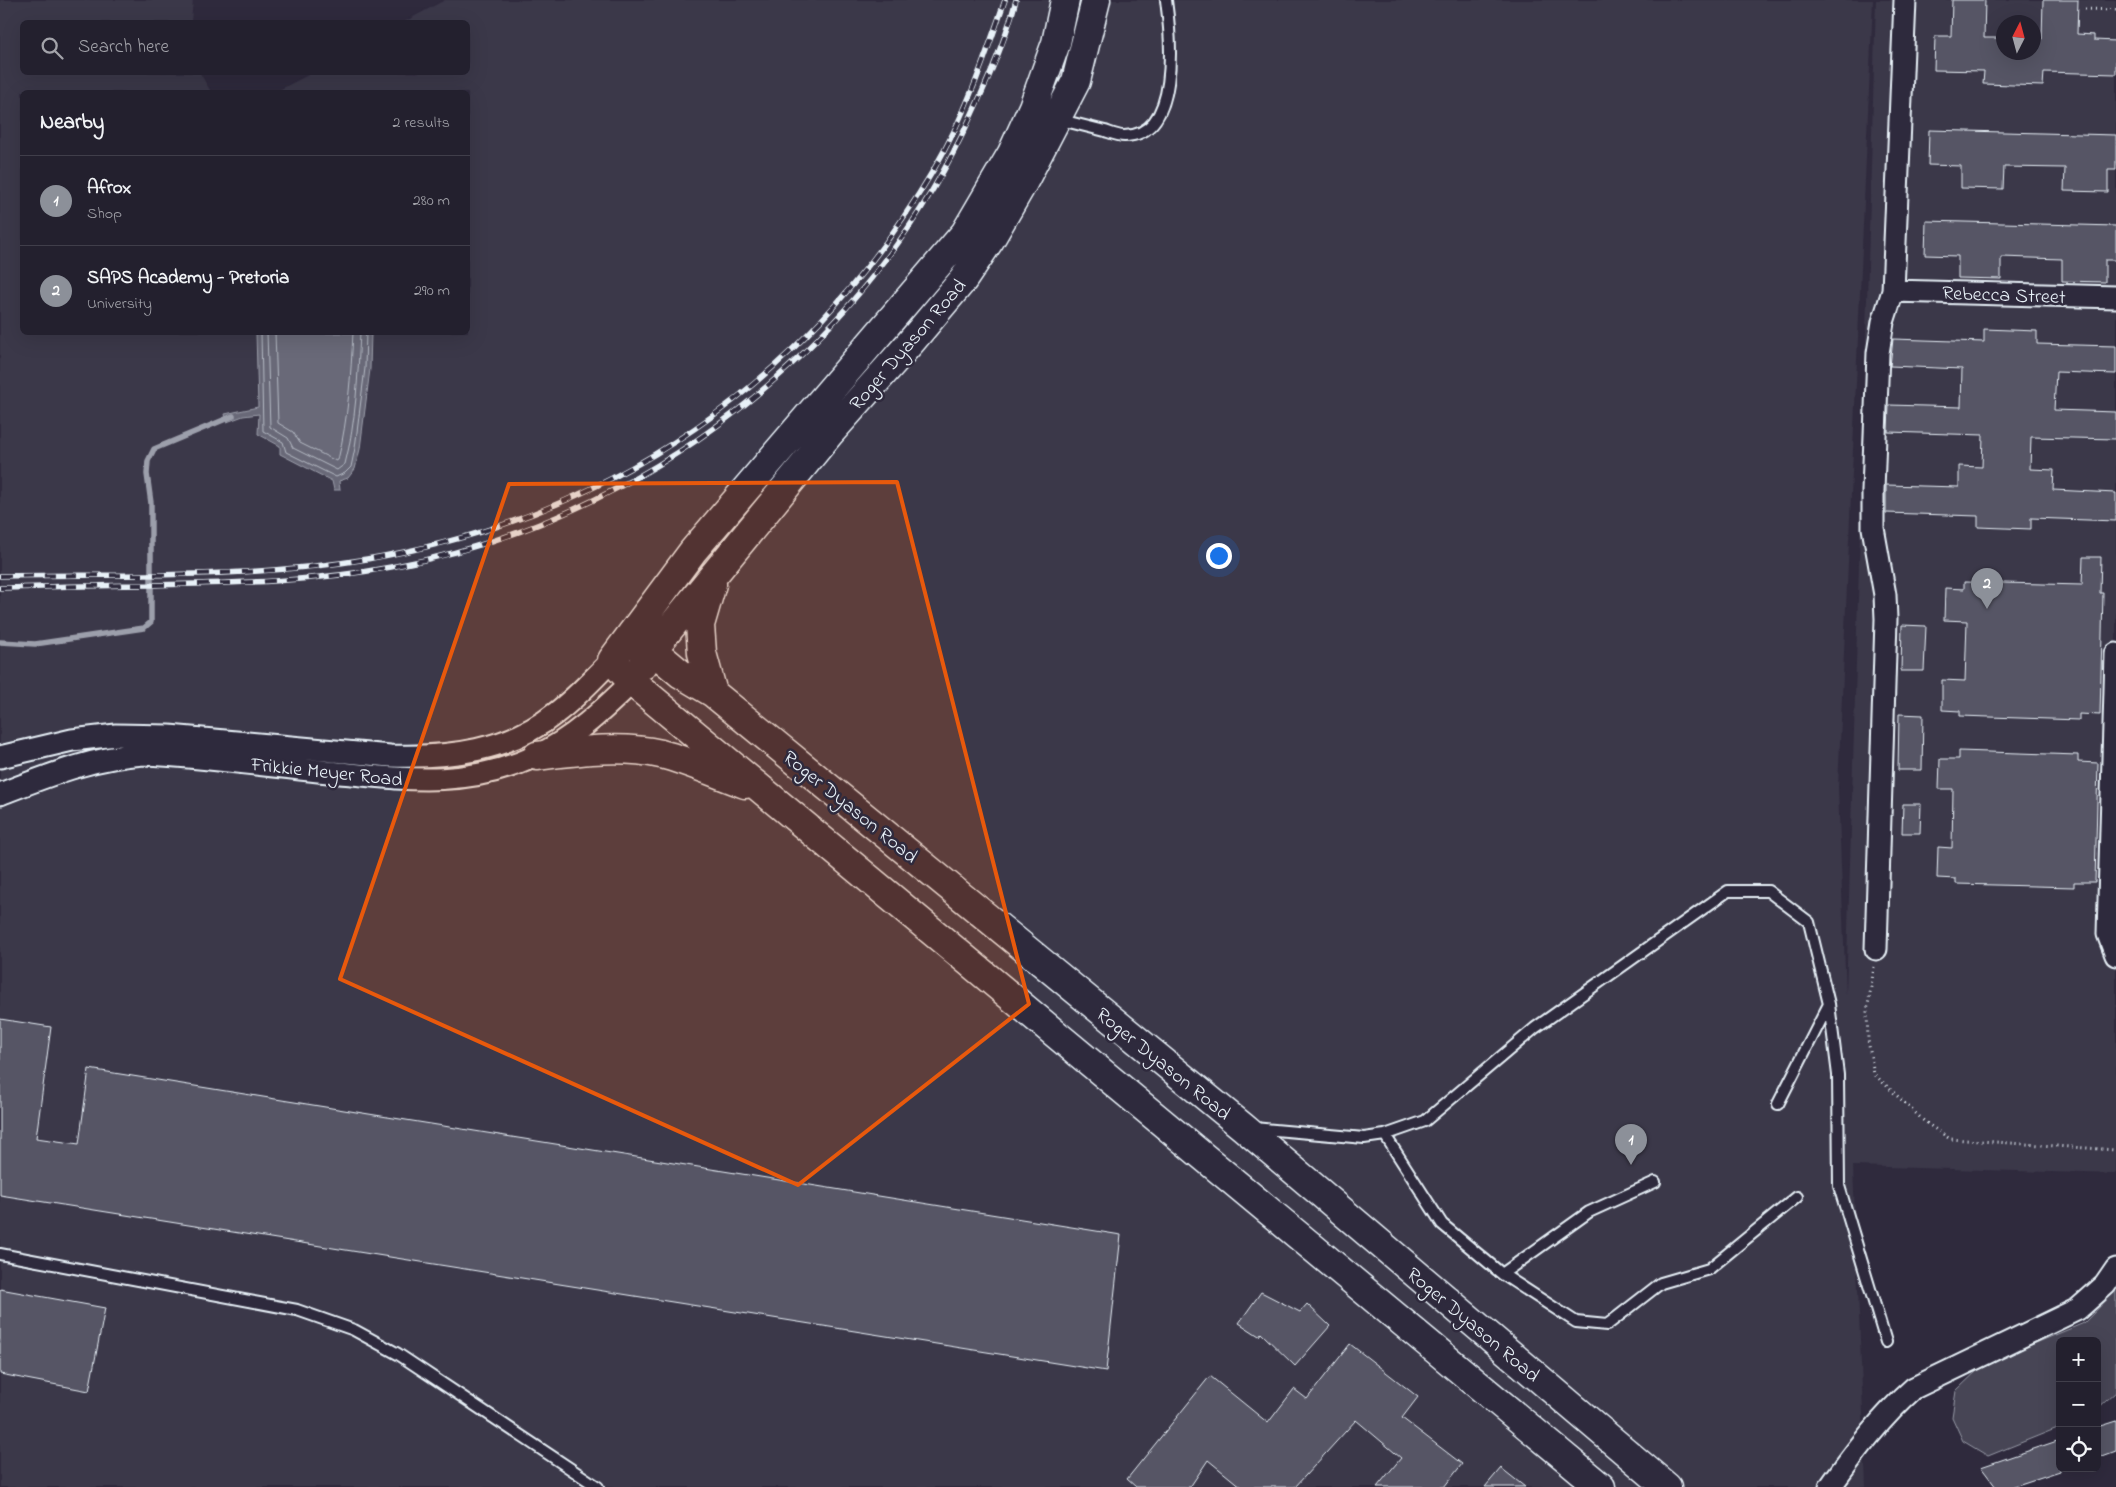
<!DOCTYPE html>
<html lang="en">
<head>
<meta charset="utf-8">
<style>
  body { margin:0; font-family:"Indie Flower",sans-serif; background:#2b2836; color:#f1f3f6 }
  .controls { position:absolute; right:15px; bottom:15px; display:grid; overflow:hidden; border-radius:8px; box-shadow:0 5px 20px #0002 }
  .controls button { width:45px; height:45px; display:grid; place-items:center; padding:0; border:0; border-bottom:1px solid #403e4a; background:#23202e; color:#f1f3f6; font:25px sans-serif }
  .compass { position:absolute; left:1996px; top:15px; width:45px; height:45px; border-radius:50%; background:#23202e; box-shadow:0 5px 20px #0002; rotate:6deg }
  .you { position:absolute; left:1218px; top:555px; width:18px; height:18px; margin:-12px; border:4px solid #fff; border-radius:50%; background:#1a73e8; box-shadow:0 0 0 8px #1a73e833 }
  .badge { display:grid; place-items:center; width:32px; height:32px; border-radius:50%; background:#8c9099; color:#fff; font-size:16px; font-weight:700 }
  .pin { position:absolute; translate:-50% -41px; filter:drop-shadow(0 1px 2px #0008) }
  .pin::after { content:''; position:absolute; top:26px; width:18px; height:15px; background:inherit; clip-path:polygon(0 0,100% 0,50% 100%) }
  .list { margin:0; padding:0; list-style:none }
  h2 { display:flex; justify-content:space-between; align-items:center; height:65px; margin:0; padding:0 20px; font-size:21px }
  h2 small { font-size:16px; font-weight:400; color:#a3a3aa }
  .list li { display:grid; grid-template-columns:32px 1fr auto; gap:15px; align-items:center; box-sizing:border-box; height:90px; padding:0 20px; border-top:1px solid #403e4a }
  .list b { display:block; font-size:19px; white-space:nowrap }
  .list p { margin:0; font-size:16px; white-space:nowrap; color:#a3a3aa }
  .list em { font-size:16px; font-style:normal; color:#a3a3aa }
  .icon { flex:none; width:28px; height:28px; fill:none; stroke:currentColor; stroke-width:2; stroke-linecap:round; stroke-linejoin:round }
  .map { position:relative; flex:none; width:2116px; height:1487px; overflow:hidden }
  .search { position:absolute; background:#23202e; box-shadow:0 5px 20px #0002; left:20px; top:20px; width:450px; height:55px; display:flex; align-items:center; gap:12px; box-sizing:border-box; padding:0 18px; border-radius:8px; color:#a3a3aa; font-size:19px }
  .panel { position:absolute; background:#23202e; box-shadow:0 5px 20px #0002; left:20px; top:90px; width:450px; height:245px; border-radius:8px }
  .map>svg:first-child { display:block }
  .built { fill:#3b3749; fill-rule:evenodd }
  .green { fill:#464455; stroke:#979aa6 }
  .water { fill:#696978; stroke:#9c9fab }
  .lines { fill:none; stroke-linecap:round; stroke-linejoin:round }
  .shore { stroke:#b5bbc5; stroke-width:1 }
  .stream { stroke:#9c9fab; stroke-width:5.5 }
  .building { fill:#575565; stroke:#e8f1f8 }
  .service-casing { stroke:#e8f1f8; stroke-width:14 }
  .minor-casing { stroke:#e8f1f8; stroke-width:25 }
  .secondary-casing { stroke:#e8f1f8; stroke-width:31 }
  .path { stroke:#e8f1f8; stroke-width:3; stroke-dasharray:1 4; stroke-linecap:butt }
  .service { stroke:#2f2a3d; stroke-width:10 }
  .minor { stroke:#2f2a3d; stroke-width:21 }
  .secondary { stroke:#2f2a3d; stroke-width:28 }
  .rail-casing { stroke:#e8f1f8; stroke-width:5.5 }
  .rail { stroke:#2f2a3d; stroke-width:4; stroke-dasharray:11; stroke-linecap:butt }
  .marked { fill:#e8590c; fill-opacity:0.2; stroke:#e8590c; stroke-width:4; stroke-linejoin:round }
  .labels { text-anchor:middle; stroke-width:5; stroke-linejoin:round; paint-order:stroke }
  .street-label { font-size:20px; fill:#e8f1f8; stroke:#2f2a3d }
</style>
</head>
<body>
<div class="map">
<svg width="2116" height="1487" viewBox="0 0 2116 1487">
  <rect width="100%" height="100%" fill="#2f2a3d"/>
  <filter id="ink" filterUnits="userSpaceOnUse"><feTurbulence type="fractalNoise" baseFrequency=".02" numOctaves="2"/><feDisplacementMap in="SourceGraphic" scale="10" xChannelSelector="R" yChannelSelector="G"/><feConvolveMatrix kernelMatrix="1 2 1 2 8 2 1 2 1" color-interpolation-filters="sRGB"/></filter>
  <g filter="url(#ink)">
    <path class="built" d="M 0,0 L 193,0 L 191,22 L 22,22 L 22,72 L 200,73 L 211,92 L 22,92 L 22,332 L 468,332 L 468,92 L 275,92 L 312,73 L 468,72 L 468,22 L 404,22 L 445,0 L 1873,0 L 1838,788 L 1846,995 L 1876,0 L 2116,0 L 2116,1174 L 1853,1166 L 1866,1487 L 0,1487 ZM 2004,22 L 2034,22 L 2034,52 L 2004,52 Z"/>
    <path class="green" d="M 2116,1290 L 2116,1392 L 2097,1409 L 2097,1341 L 2060,1341 L 2060,1427 L 1988,1456 L 1963,1441 L 1952,1417 L 1956,1391 L 1983,1365 L 2084,1323 Z"/>
    <path class="water" d="M 256,333 L 371,333 L 370,369 L 360,449 L 355,469 L 348,478 L 339,481 L 340,490 L 334,490 L 332,481 L 280,454 L 280,446 L 258,434 L 259,414 L 243,416 L 227,422 L 225,414 L 258,407 Z"/>
    <g class="lines">
      <path class="shore" d="M 261,332 L 263,431 L 283,442 L 286,452 L 336,477 L 345,473 L 351,467 L 355,448 L 365,368 L 366,332
        M 267,332 L 270,427 L 288,438 L 293,448 L 337,470 L 345,464 C 356,422 358,376 360,332
        M 275,332 L 278,423 L 293,432 L 300,443 L 336,461 L 338,460 C 348,419 351,375 353,332"/>
      <path class="stream" d="M 0,642 L 35,644 L 144,628 L 151,622 L 151,503 L 147,474 L 148,461 L 154,449 L 233,416"/>
    </g>
    <path class="building" d="M 1952,0 L 1985,0 L 1984,38 L 2004,38 L 2004,52 L 2034,52 L 2034,39 L 2042,39 L 2043,0 L 2078,0 L 2077,34 L 2094,35 L 2094,40 L 2116,41 L 2116,74 L 2044,72 L 2043,86 L 1983,84 L 1984,71 L 1934,70 L 1935,36 L 1951,36 Z
      M 1929,130 L 2116,135 L 2116,170 L 2108,170 L 2108,192 L 2064,191 L 2065,168 L 2004,167 L 2003,189 L 1961,188 L 1961,166 L 1928,165 Z
      M 1926,221 L 2116,226 L 2116,260 L 2105,260 L 2105,282 L 2062,281 L 2062,259 L 2001,257 L 2001,279 L 1958,278 L 1958,256 L 1925,255 Z
      M 1984,329 L 2037,331 L 2037,344 L 2116,346 L 2116,374 L 2056,372 L 2054,410 L 2116,412 L 2116,439 L 2031,437 L 2030,469 L 2054,470 L 2053,490 L 2116,493 L 2116,521 L 2031,518 L 2031,529 L 1978,527 L 1978,516 L 1886,513 L 1886,485 L 1959,487 L 1959,466 L 1982,467 L 1983,435 L 1888,432 L 1889,405 L 1961,407 L 1962,369 L 1890,366 L 1893,339 L 1984,342 Z
      M 2083,557 L 2101,557 L 2100,593 L 2103,593 L 2100,715 L 2079,714 L 2079,720 L 1960,716 L 1960,711 L 1942,710 L 1942,680 L 1965,681 L 1967,621 L 1944,620 L 1945,588 L 1964,589 L 1964,582 L 2082,585 Z
      M 1902,625 L 1926,626 L 1924,671 L 1901,671 Z
      M 1899,714 L 1923,715 L 1922,770 L 1898,770 Z
      M 1959,751 L 2078,755 L 2078,762 L 2098,763 L 2095,882 L 2074,882 L 2074,887 L 1956,884 L 1956,879 L 1937,878 L 1938,847 L 1952,848 L 1953,789 L 1939,789 L 1940,759 L 1959,759 Z
      M 1903,804 L 1921,804 L 1920,833 L 1902,833 Z
      M 0,1019 L 51,1027 L 36,1138 L 79,1144 L 89,1069 L 1121,1235 L 1106,1371 L 0,1195 Z
      M 0,1289 L 105,1308 L 89,1391 L 0,1374 Z
      M 1261,1292 L 1300,1312 L 1307,1304 L 1330,1326 L 1295,1366 L 1261,1333 L 1259,1336 L 1239,1323 Z
      M 1350,1344 L 1418,1397 L 1402,1418 L 1462,1464 L 1444,1487 L 1377,1487 L 1401,1458 L 1356,1420 L 1295,1487 L 1241,1487 L 1208,1460 L 1190,1487 L 1136,1487 L 1127,1479 L 1210,1376 L 1268,1423 L 1294,1389 L 1307,1399 Z
      M 2116,1421 L 2116,1451 L 2097,1458 L 2097,1427 Z
      M 2060,1440 L 2060,1471 L 2011,1487 L 1996,1487 L 1981,1467 Z
      M 1501,1468 L 1525,1487 L 1485,1487 Z"/>
    <g class="lines">
      <defs>
        <path id="service" d="M 1057,119 C 1073,123 1089,127 1105,131 C 1111,133 1118,136 1124,136 C 1181,136 1171,37 1166,0
          M 1778,1104 L 1829,1004
          M 1254,1128 L 1364,1138 L 1385,1135 L 1425,1121 L 1535,1028 L 1728,891 L 1768,891 L 1809,922 L 1829,1004 L 1838,1075 L 1839,1186 L 1886,1342
          M 1385,1135 L 1442,1224 L 1502,1274 L 1589,1212 L 1655,1182
          M 0,1254 L 297,1310 L 354,1330 L 398,1354 L 598,1487
          M 1502,1274 L 1576,1322 L 1607,1325 L 1661,1283 L 1709,1269 L 1797,1197"/>
        <path id="minor" d="M 1893,291 L 2116,297
          M 2116,654 L 2108,934 L 2116,955
          M 0,757 L 72,740 L 116,735 L 169,736 L 390,756 C 448,758 509,751 556,713 C 577,697 594,678 612,660
          M 0,794 C 47,776 93,757 144,754 C 209,757 274,767 340,773 C 411,780 469,787 536,756 C 573,739 603,710 632,682
          M 1876,949 L 1886,619 L 1885,595 L 1873,528 L 1873,491 L 1878,353 L 1883,322 L 1893,291 L 1905,0
          M 1830,1487 C 1855,1452 1881,1417 1914,1388 L 2078,1309 L 2105,1285 L 2116,1269"/>
        <path id="secondary" d="M 1065,0 L 1056,43 L 1033,107 L 1012,153 L 965,233 L 693,551 L 612,660 L 632,682 L 1601,1487
          M 712,584 L 700,625 L 702,653 L 713,693
          M 632,633 L 681,674 L 713,693 L 1243,1127 L 1667,1487
          M 643,665 L 653,649 L 830,433 L 910,343 L 963,280 L 990,240 L 1023,183 L 1076,81 L 1096,0
          M 537,756 C 578,751 620,745 661,754 C 689,761 717,774 745,784"/>
      </defs>
      <use href="#service" class="service-casing"/>
      <use href="#minor" class="minor-casing"/>
      <use href="#secondary" class="secondary-casing"/>
      <path class="path" d="M 2085,9 L 2116,10
        M 1874,967 L 1867,1012 L 1868,1040 L 1874,1074 L 1925,1122 L 1950,1139 L 2116,1150"/>
      <use href="#service" class="service"/>
      <use href="#minor" class="minor"/>
      <use href="#secondary" class="secondary"/>
      <defs>
        <path id="rail" d="M 0,576 C 122,574 247,579 367,559 C 610,518 809,382 934,169 C 965,116 985,58 1005,0
          M 0,588 C 51,587 103,585 154,585 C 234,583 313,582 391,567 C 644,520 866,349 972,114 C 989,78 1006,39 1016,0"/>
      </defs>
      <use href="#rail" class="rail-casing"/>
      <use href="#rail" class="rail"/>
    </g>
  </g>
  <path class="marked" d="M 897,482 L 1029,1004 L 798,1185 L 340,979 L 509,484 Z"/>
  <g class="labels">
    <g class="street-label">
      <text transform="translate(2004 294) rotate(2)" y="7">Rebecca Street</text>
      <text transform="translate(907 344) rotate(-49)" y="7">Roger Dyason Road</text>
      <text transform="translate(327 771) rotate(6)" y="7">Frikkie Meyer Road</text>
      <text transform="translate(851 806) rotate(39)" y="7">Roger Dyason Road</text>
      <text transform="translate(1164 1063) rotate(39)" y="7">Roger Dyason Road</text>
      <text transform="translate(1474 1324) rotate(40)" y="7">Roger Dyason Road</text>
    </g>
  </g>
</svg>
<div class="controls">
<button>+</button>
<button>−</button>
<button><svg class="icon" aria-label="locate" viewBox="0 0 24 24"><circle cx="12" cy="12" r="6"/><path d="M12 2v4M12 18v4M2 12h4M18 12h4"/></svg></button>
</div>
<svg class="compass" viewBox="-18 -18 36 36"><path d="M0-13l5 13h-10z" fill="#e53935"/><path d="M0 13l5-13h-10z" fill="#a3a3aa"/></svg>
<div class="you"></div>
<div class="pin badge" style="left:1631px;top:1165px">1</div>
<div class="pin badge" style="left:1987px;top:609px">2</div>
<div class="search"><svg class="icon" aria-label="search" viewBox="0 0 24 24"><circle cx="10" cy="10" r="6"/><path d="M15 15l6 6"/></svg>Search here</div>
<section class="panel">
<h2>Nearby<small>2 results</small></h2>
<ul class="list">
<li><span class="badge">1</span><div><b>Afrox</b><p>Shop</p></div><em>280 m</em></li>
<li><span class="badge">2</span><div><b>SAPS Academy - Pretoria</b><p>University</p></div><em>290 m</em></li>
</ul>
</section>
</div>
</body>
</html>
